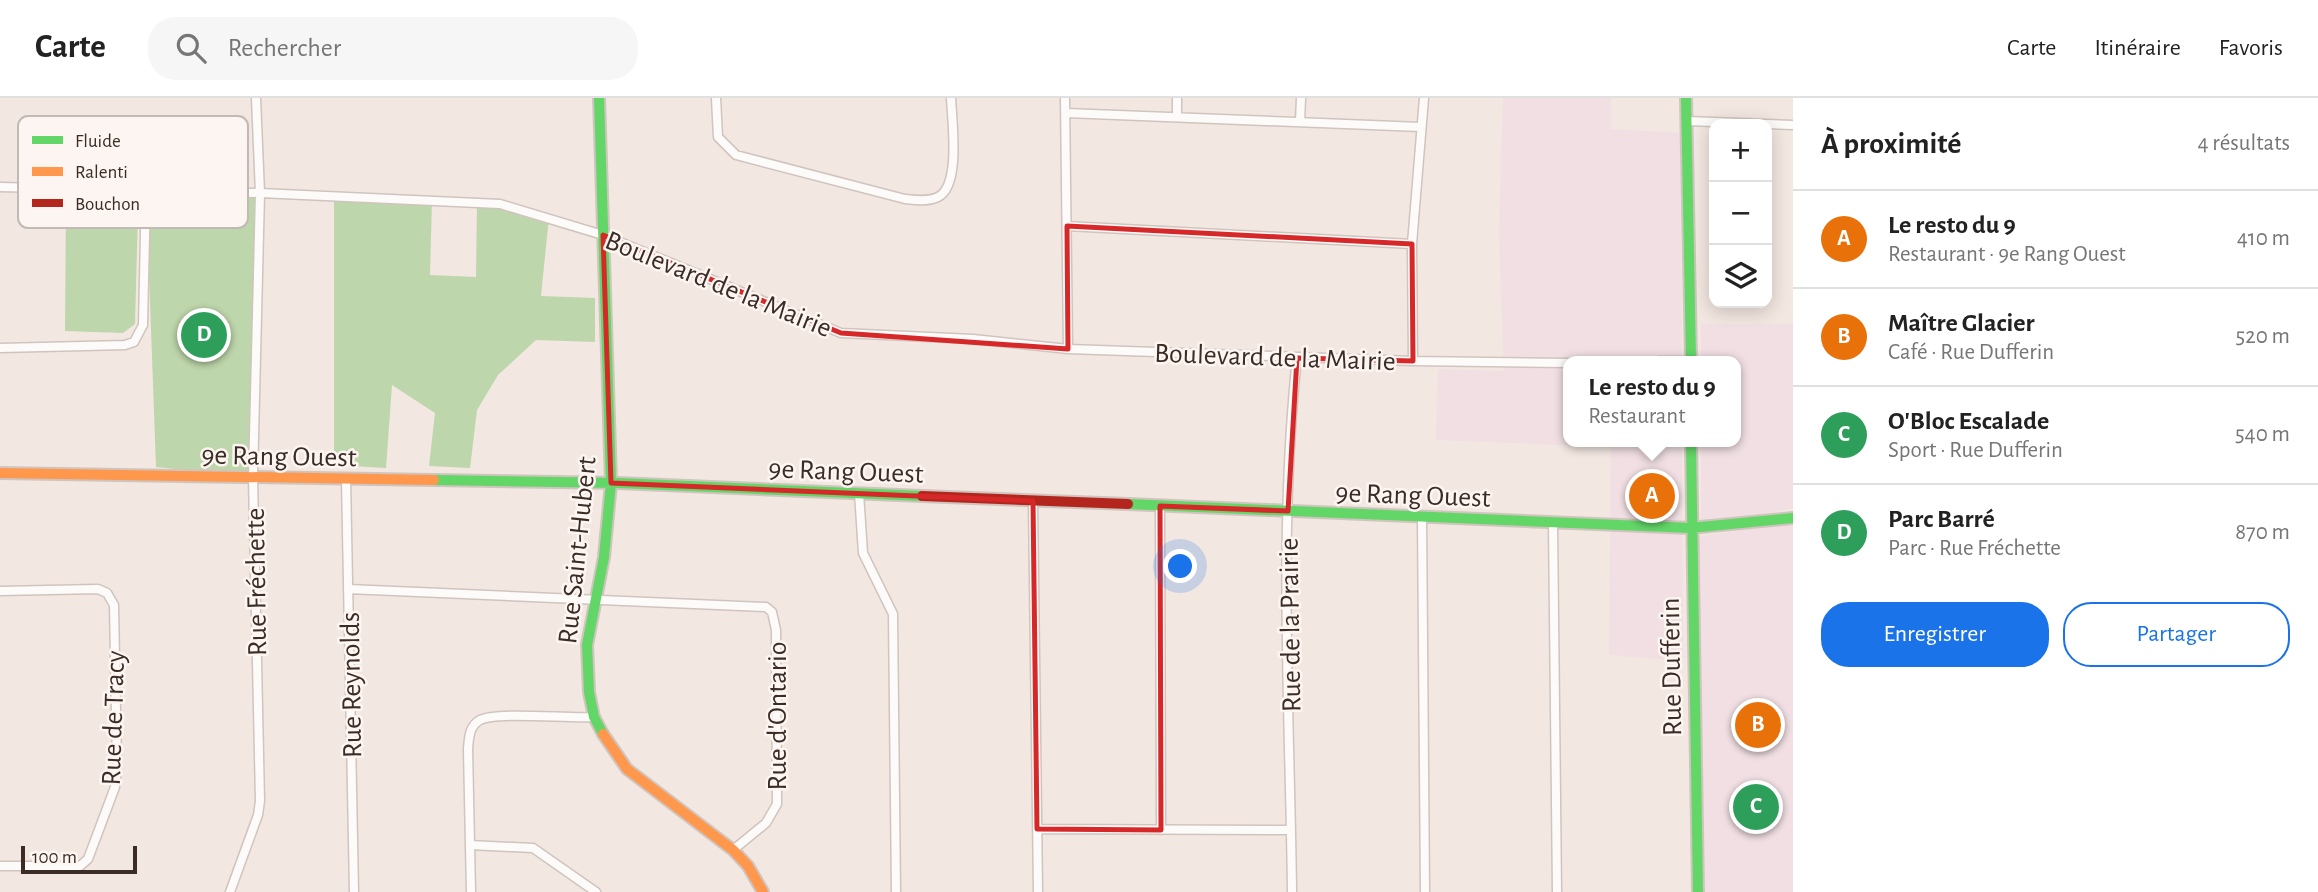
<!DOCTYPE html>
<html lang="fr">
<head>
<meta charset="utf-8">
<style>
  body { margin:0; font-family:"Alegreya Sans",sans-serif; background:#f6f6f6; color:#222 }
  .controls { position:absolute; right:21px; top:21px; display:grid; overflow:hidden; border-radius:14px; box-shadow:0 4px 18px #0003 }
  .controls button { width:63px; height:63px; display:grid; place-items:center; padding:0; border:0; border-bottom:2px solid #e0e0e0; background:#fff; color:#222; font:35px sans-serif }
  .scale { position:absolute; left:21px; bottom:18px; width:116px; box-sizing:border-box; padding-left:7px; border:4px solid #3b2d26; border-top:0; font-size:19px; line-height:24px; white-space:nowrap; color:#3b2d26; -webkit-text-stroke:5px #fcf5f1; paint-order:stroke }
  .you { position:absolute; left:1181px; top:469px; width:24px; height:24px; margin:-18px; border:5px solid #fff; border-radius:50%; background:#1a73e8; box-shadow:0 0 0 10px #1a73e833 }
  .badge { display:grid; place-items:center; width:46px; height:46px; border-radius:50%; background:#1a73e8; color:#fff; font-size:23px; font-weight:700 }
  .pin { position:absolute; translate:-50% -50%; border:4px solid #fff; box-shadow:0 2px 7px #0006 }
  .popup { position:absolute; left:1563px; top:258px; width:178px; height:91px; box-sizing:border-box; display:grid; place-content:center; border-radius:14px; background:#fff; filter:drop-shadow(0 2px 5px #0005); font-size:23px; white-space:nowrap; color:#767676 }
  .popup b { font-size:26px; color:#222 }
  .popup::after { content:''; position:absolute; left:50%; top:100%; margin-left:-14px; border:14px solid transparent; border-top-color:#fff }
  .list { margin:0; padding:0; list-style:none }
  h2 { display:flex; justify-content:space-between; align-items:center; height:91px; margin:0; padding:0 28px; font-size:30px }
  h2 small { font-size:23px; font-weight:400; color:#767676 }
  .list li { display:grid; grid-template-columns:46px 1fr auto; gap:21px; align-items:center; box-sizing:border-box; height:98px; padding:0 28px; border-top:2px solid #e0e0e0 }
  .list b { display:block; font-size:26px; white-space:nowrap }
  .list p { margin:0; font-size:23px; white-space:nowrap; color:#767676 }
  .list em { font-size:23px; font-style:normal; color:#767676 }
  .actions { display:flex; gap:14px; padding:21px 28px }
  .actions a { flex:1; padding:16px 0; border:2px solid #1a73e8; border-radius:28px; text-align:center; font-size:24px; color:#1a73e8 }
  .actions .main { background:#1a73e8; color:#fff }
  .icon { flex:none; width:38px; height:38px; fill:none; stroke:currentColor; stroke-width:2; stroke-linecap:round; stroke-linejoin:round }
  .map { position:relative; flex:none; width:1793px; height:794px; overflow:hidden }
  header { display:flex; align-items:center; gap:42px; box-sizing:border-box; height:98px; padding:0 35px; background:#fff; border-bottom:2px solid #e0e0e0 }
  header strong { font-size:33px }
  nav { display:flex; gap:38px; margin-inline-start:auto; font-size:24px }
  .search { width:490px; height:63px; background:#f6f6f6; display:flex; align-items:center; gap:18px; box-sizing:border-box; padding:0 24px; border-radius:28px; color:#767676; font-size:26px }
  main { display:flex }
  aside { flex:1; background:#fff }
  .map>svg:first-child { display:block }
  .commercial { fill:#f1dfe3 }
  .green { fill:#bed6ab }
  .lines { fill:none; stroke-linecap:round; stroke-linejoin:round }
  .street-casing { stroke:#d0c4be; stroke-width:11 }
  .fast-casing { stroke:#d0c4be; stroke-width:14 }
  .slow-casing { stroke:#d0c4be; stroke-width:14 }
  .jam-casing { stroke:#d0c4be; stroke-width:14 }
  .street { stroke:#fdfbfa; stroke-width:8 }
  .fast { stroke:#63d668; stroke-width:10 }
  .slow { stroke:#ff974d; stroke-width:10 }
  .jam { stroke:#b3261e; stroke-width:10 }
  .marked { fill:none; stroke:#d62828; stroke-width:5; stroke-linejoin:round }
  .labels { text-anchor:middle; stroke-width:5; stroke-linejoin:round; paint-order:stroke }
  .street-label { font-size:28px; fill:#3b2d26; stroke:#fcf5f1 }
  .key { fill:#fcf5f1; stroke:#c2b9b4; stroke-width:2 }
  .key-label { font-size:19px; fill:#3b2d26 }
</style>
</head>
<body>
<header>
<strong>Carte</strong>
<div class="search"><svg class="icon" aria-label="search" viewBox="0 0 24 24"><circle cx="10" cy="10" r="6"/><path d="M15 15l6 6"/></svg>Rechercher</div>
<nav><a>Carte</a><a>Itinéraire</a><a>Favoris</a></nav>
</header>
<main>
<div class="map">
<svg width="1793" height="794" viewBox="0 0 1793 794">
  <rect width="100%" height="100%" fill="#f3e7e1"/>
  <path class="commercial" d="M 1503,0 L 1611,0 L 1611,31 L 1681,35 L 1682,263 L 1568,263 L 1568,344 L 1682,344 L 1683,563 L 1609,557 L 1611,349 L 1436,342 L 1438,271 L 1504,273 L 1499,135 Z
    M 1701,226 L 1793,226 L 1793,410 L 1745,420 L 1701,423 L 1701,344 L 1736,344 L 1736,263 L 1701,263 Z
    M 1793,425 L 1793,794 L 1705,794 L 1695,439 Z"/>
  <path class="green" d="M 146,92 L 260,95 L 253,379 L 156,369 Z
    M 334,99 L 432,102 L 430,177 L 476,179 L 477,104 L 549,119 L 541,198 L 595,200 L 595,244 L 536,242 L 498,277 L 477,312 L 470,370 L 429,368 L 435,315 L 392,287 L 386,370 L 334,367 Z
    M 133,104 L 138,114 L 135,226 L 123,235 L 65,233 L 66,105 Z"/>
  <g class="lines">
    <defs>
      <path id="street" d="M 716,0 L 718,39 L 736,57 L 905,101 C 915,102 928,104 938,99 C 961,88 952,23 951,0
        M 1065,0 L 1068,251
        M 1177,0 L 1177,19
        M 1066,15 L 1421,29
        M 1687,23 L 1793,27
        M 1300,24 L 1301,0
        M 0,89 L 260,95 L 500,106 L 603,137 L 841,235 L 973,241 L 1068,251 L 1413,263 L 1568,265
        M 1067,128 L 1412,146
        M 0,250 L 125,247 L 134,244 L 143,227 L 146,91
        M 1413,263 L 1412,146 L 1424,0
        M 1659,263 L 1691,263
        M 346,381 L 354,794
        M 859,395 L 863,455 L 893,516 L 896,794
        M 1033,403 L 1038,794
        M 1160,408 L 1161,732
        M 1422,419 L 1425,794
        M 1553,425 L 1557,794
        M 348,491 L 766,509 L 772,514 L 776,532 L 777,706 L 766,725 L 733,752
        M 0,493 L 98,491 L 107,495 L 114,507 L 117,667 L 115,689 L 88,761 L 80,768 L 0,768
        M 1037,731 L 1291,732
        M 470,747 L 533,750 L 596,794
        M 230,794 L 258,717 L 260,703 L 253,379 L 260,95 L 256,0
        M 471,794 L 468,651 C 469,640 469,628 480,622 C 497,613 570,621 594,619
        M 1292,794 C 1290,617 1278,436 1297,260"/>
      <path id="fast" d="M 599,0 L 611,385 L 604,459 L 587,547 L 589,594 L 594,619 L 603,636
        M 1686,0 L 1691,263
        M 1691,344 L 1698,794
        M 434,382 L 618,385 L 922,398
        M 1128,406 L 1690,430 L 1793,420"/>
      <path id="slow" d="M 0,375 L 434,382
        M 603,636 L 627,671 L 733,752 L 748,768 L 763,794"/>
      <path id="jam" d="M 922,398 L 1128,406"/>
    </defs>
    <use href="#street" class="street-casing"/>
    <use href="#fast" class="fast-casing"/>
    <use href="#slow" class="slow-casing"/>
    <use href="#jam" class="jam-casing"/>
    <use href="#street" class="street"/>
    <use href="#fast" class="fast"/>
    <use href="#slow" class="slow"/>
    <use href="#jam" class="jam"/>
  </g>
  <path class="marked" d="M 1067,128 L 1412,146 L 1413,263 L 1297,260 L 1288,413 L 1160,408 L 1161,732 L 1037,731 L 1033,403 L 611,385 L 603,137 L 841,235 L 1068,251 Z"/>
  <g class="labels">
    <g class="street-label">
      <text transform="translate(719 185) rotate(22)" y="10">Boulevard de la Mairie</text>
      <text transform="translate(1275 258) rotate(2)" y="10">Boulevard de la Mairie</text>
      <text transform="translate(279 357) rotate(1)" y="10">9e Rang Ouest</text>
      <text transform="translate(846 372) rotate(2)" y="10">9e Rang Ouest</text>
      <text transform="translate(1413 396) rotate(2)" y="10">9e Rang Ouest</text>
      <text transform="translate(576 452) rotate(-84)" y="10">Rue Saint-Hubert</text>
      <text transform="translate(255 484) rotate(-91)" y="10">Rue Fréchette</text>
      <text transform="translate(1289 527) rotate(-91)" y="10">Rue de la Prairie</text>
      <text transform="translate(1670 569) rotate(-91)" y="10">Rue Dufferin</text>
      <text transform="translate(350 587) rotate(-91)" y="10">Rue Reynolds</text>
      <text transform="translate(776 618) rotate(-90)" y="10">Rue d'Ontario</text>
      <text transform="translate(112 620) rotate(-88)" y="10">Rue de Tracy</text>
    </g>
  </g>
  <rect x="18" y="18" width="230" height="112" rx="10" class="key"/>
  <rect x="32" y="38" width="31" height="8" fill="#63d668"/>
  <rect x="32" y="69" width="31" height="9" fill="#ff974d"/>
  <rect x="32" y="101" width="31" height="8" fill="#b3261e"/>
  <g class="key-label">
    <text x="75" y="49">Fluide</text>
    <text x="75" y="80">Ralenti</text>
    <text x="75" y="112">Bouchon</text>
  </g>
</svg>
<div class="controls">
<button>+</button>
<button>−</button>
<button><svg class="icon" aria-label="layers" viewBox="0 0 24 24"><path d="M12 4l9 5-9 5-9-5zM3 14l9 5 9-5"/></svg></button>
</div>
<div class="scale">100 m</div>
<div class="you"></div>
<div class="pin badge" style="left:1652px;top:398px;background:#e8710a">A</div>
<div class="popup"><b>Le resto du 9</b>Restaurant</div>
<div class="pin badge" style="left:1758px;top:627px;background:#e8710a">B</div>
<div class="pin badge" style="left:1756px;top:709px;background:#2e9e5b">C</div>
<div class="pin badge" style="left:204px;top:237px;background:#2e9e5b">D</div>
</div>
<aside>
<h2>À proximité<small>4 résultats</small></h2>
<ul class="list">
<li><span class="badge" style="background:#e8710a">A</span><div><b>Le resto du 9</b><p>Restaurant · 9e Rang Ouest</p></div><em>410 m</em></li>
<li><span class="badge" style="background:#e8710a">B</span><div><b>Maître Glacier</b><p>Café · Rue Dufferin</p></div><em>520 m</em></li>
<li><span class="badge" style="background:#2e9e5b">C</span><div><b>O'Bloc Escalade</b><p>Sport · Rue Dufferin</p></div><em>540 m</em></li>
<li><span class="badge" style="background:#2e9e5b">D</span><div><b>Parc Barré</b><p>Parc · Rue Fréchette</p></div><em>870 m</em></li>
</ul>
<div class="actions"><a class="main">Enregistrer</a><a>Partager</a></div>
</aside>
</main>
</body>
</html>
